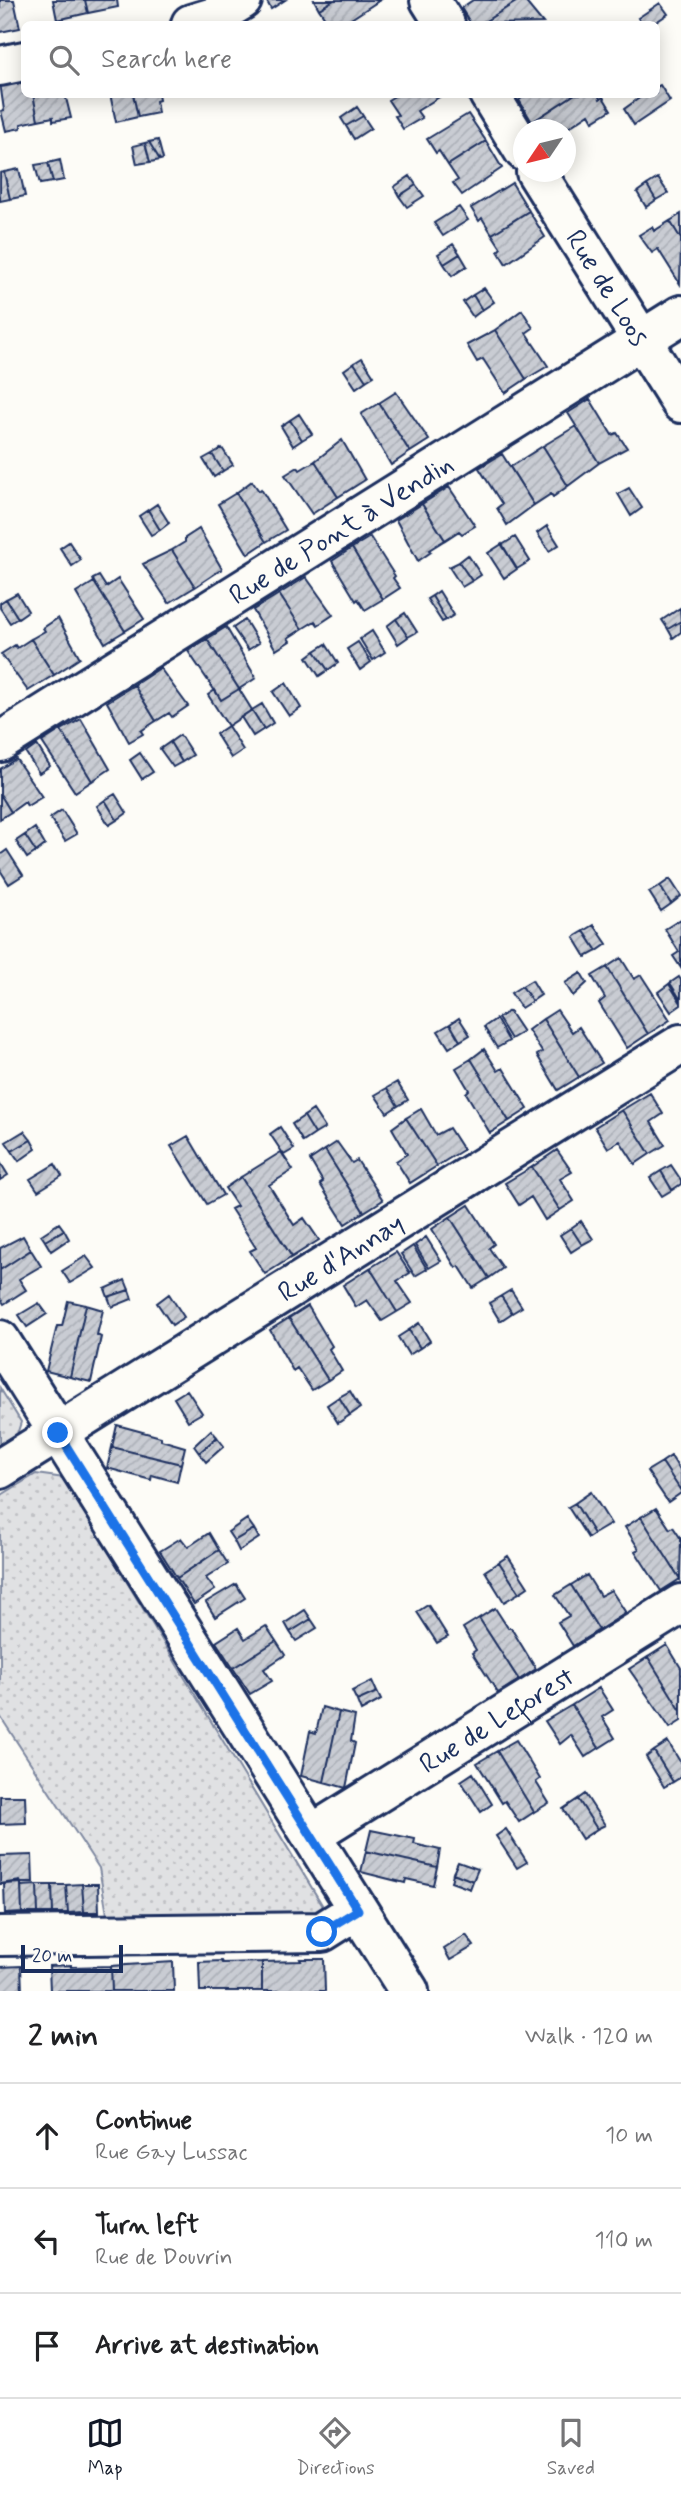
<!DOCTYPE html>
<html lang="en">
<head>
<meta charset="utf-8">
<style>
  body { margin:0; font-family:Mynerve,sans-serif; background:#f6f6f6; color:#202124 }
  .compass { position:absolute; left:513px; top:119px; width:63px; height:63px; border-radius:50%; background:#fff; box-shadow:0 4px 18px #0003; rotate:235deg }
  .scale { position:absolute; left:21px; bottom:18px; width:102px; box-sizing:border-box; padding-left:7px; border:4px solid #1b2f5e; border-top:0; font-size:19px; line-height:24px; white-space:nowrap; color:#1b2f5e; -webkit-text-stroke:5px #fdfcf7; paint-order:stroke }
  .stop { position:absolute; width:21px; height:21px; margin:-16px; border:5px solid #1a73e8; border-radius:50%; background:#fff }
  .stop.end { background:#1a73e8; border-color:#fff; box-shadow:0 2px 7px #0008 }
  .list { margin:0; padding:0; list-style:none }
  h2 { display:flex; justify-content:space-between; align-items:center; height:91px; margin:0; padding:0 28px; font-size:30px }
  h2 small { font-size:23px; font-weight:400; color:#757577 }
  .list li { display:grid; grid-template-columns:46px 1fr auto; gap:21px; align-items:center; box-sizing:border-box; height:105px; padding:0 28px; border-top:2px solid #e0e0e0 }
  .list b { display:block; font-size:26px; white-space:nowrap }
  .list p { margin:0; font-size:23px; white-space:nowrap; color:#757577 }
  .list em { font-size:23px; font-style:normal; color:#757577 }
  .icon { flex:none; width:38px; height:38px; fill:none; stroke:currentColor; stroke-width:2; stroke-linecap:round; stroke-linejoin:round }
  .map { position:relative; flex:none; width:681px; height:1991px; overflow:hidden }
  .search { position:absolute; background:#fff; box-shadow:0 4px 18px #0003; left:21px; right:21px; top:21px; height:77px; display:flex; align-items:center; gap:18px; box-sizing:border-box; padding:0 24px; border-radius:10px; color:#757577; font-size:26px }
  .sheet { height:406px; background:#fff }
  nav { display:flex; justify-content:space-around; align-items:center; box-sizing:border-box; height:98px; border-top:2px solid #e0e0e0; background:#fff; font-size:19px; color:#757577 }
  nav a { display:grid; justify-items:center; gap:4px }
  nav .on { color:#111827 }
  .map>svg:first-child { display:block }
  .grass { fill:url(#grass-dots); stroke:#7e88a0; stroke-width:2 }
  .building { fill:url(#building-hatch); stroke:#1b2f5e; stroke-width:2 }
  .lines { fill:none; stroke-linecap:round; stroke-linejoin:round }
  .minor-casing { stroke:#1b2f5e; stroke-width:44 }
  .minor { stroke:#fdfcf7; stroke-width:38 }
  .route { stroke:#1a73e8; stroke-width:9 }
  .labels { text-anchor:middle; stroke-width:5; stroke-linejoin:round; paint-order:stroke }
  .street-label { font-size:28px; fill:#1b2f5e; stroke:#fdfcf7 }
</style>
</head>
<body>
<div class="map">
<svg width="681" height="1991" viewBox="0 0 681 1991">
  <defs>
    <pattern id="grass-dots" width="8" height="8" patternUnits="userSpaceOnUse" patternTransform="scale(1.75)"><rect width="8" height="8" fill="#e0e1e3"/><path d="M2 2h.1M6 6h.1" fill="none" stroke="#c0c1c5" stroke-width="1.8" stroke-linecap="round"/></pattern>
    <pattern id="building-hatch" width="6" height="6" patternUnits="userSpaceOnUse" patternTransform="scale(1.75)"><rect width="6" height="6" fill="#c9ccd3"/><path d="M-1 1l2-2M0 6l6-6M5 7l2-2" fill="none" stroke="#acb0b8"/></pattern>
  </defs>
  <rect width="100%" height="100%" fill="#fdfcf7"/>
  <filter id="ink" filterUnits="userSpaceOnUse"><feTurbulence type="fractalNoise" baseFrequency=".0143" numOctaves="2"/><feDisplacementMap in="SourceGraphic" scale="14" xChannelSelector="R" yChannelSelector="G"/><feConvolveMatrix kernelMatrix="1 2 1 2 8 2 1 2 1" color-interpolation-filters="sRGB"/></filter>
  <g filter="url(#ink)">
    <path class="grass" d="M 0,1388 L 21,1422 L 15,1441 L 0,1449 Z
      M 36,1474 L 64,1478 L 324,1908 L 309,1917 L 107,1914 L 99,1868 L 0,1716 L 0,1496 Z"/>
    <path class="building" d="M 0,0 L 14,0 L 20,28 L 0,32 Z
      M 53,0 L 85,0 L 88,13 L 57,20 Z
      M 85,0 L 117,0 L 118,7 L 88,13 Z
      M 266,0 L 285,0 L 271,9 Z
      M 314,0 L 334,0 L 319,9 Z
      M 334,0 L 380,0 L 348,21 L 350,24 L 329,24 L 319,9 Z
      M 473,0 L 519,0 L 481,24 L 471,24 L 461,8 Z
      M 519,0 L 524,0 L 543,23 L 481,24 Z
      M 660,3 L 668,14 L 653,24 L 642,24 L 638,18 Z
      M 24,78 L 24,94 L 33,94 L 38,120 L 21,124 L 21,128 L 6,131 L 1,111 L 4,110 L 0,83 Z
      M 660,85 L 670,101 L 634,125 L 624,109 L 645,94 L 656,94 L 656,87 Z
      M 33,94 L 65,94 L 71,118 L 53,121 L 53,117 L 38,120 Z
      M 110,94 L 133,94 L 138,117 L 116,122 Z
      M 133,94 L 158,94 L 159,100 L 156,101 L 158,113 L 138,117 Z
      M 398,94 L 444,94 L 417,111 L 422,118 L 403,129 L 395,116 L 398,115 L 388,100 Z
      M 528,94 L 575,94 L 532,122 L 519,100 Z
      M 575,94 L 598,94 L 600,99 L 603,97 L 611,110 L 593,121 L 589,114 L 565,130 L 537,130 L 532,122 Z
      M 357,107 L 363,116 L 346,126 L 341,118 Z
      M 468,114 L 486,141 L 448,165 L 439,151 L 436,153 L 427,139 Z
      M 363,116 L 371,128 L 354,139 L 346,126 Z
      M 158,140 L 163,159 L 160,160 L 149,142 Z
      M 486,141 L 502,168 L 462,195 L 453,183 L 458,180 L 448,165 Z
      M 149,142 L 160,160 L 150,162 L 145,143 Z
      M 145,143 L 150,162 L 137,164 L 133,146 Z
      M 60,160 L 64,180 L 53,182 L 48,163 Z
      M 48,163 L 53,182 L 40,184 L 35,165 Z
      M 19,169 L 25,196 L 10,199 L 4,172 Z
      M 4,172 L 10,199 L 0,201 L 0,173 Z
      M 410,176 L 416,185 L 399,196 L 394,187 Z
      M 658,178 L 668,193 L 656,200 L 647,185 Z
      M 512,183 L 529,211 L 492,234 L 482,218 L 479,221 L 471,208 Z
      M 416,185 L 424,196 L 407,207 L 399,196 Z
      M 647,185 L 656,200 L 646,207 L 637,192 Z
      M 459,207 L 468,220 L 443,236 L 434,223 Z
      M 529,211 L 545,237 L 506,264 L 498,251 L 501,248 L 492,234 Z
      M 681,214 L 681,239 L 670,221 Z
      M 670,221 L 681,239 L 680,284 L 658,249 L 652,253 L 639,235 L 652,227 L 654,231 Z
      M 453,244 L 460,254 L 444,264 L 438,254 Z
      M 460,254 L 467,266 L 452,276 L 444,264 Z
      M 484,288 L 494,302 L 482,310 L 473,295 Z
      M 473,295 L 482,310 L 473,317 L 463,302 Z
      M 522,310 L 533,328 L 526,333 L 548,366 L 526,379 L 495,330 Z
      M 495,330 L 526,379 L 505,393 L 483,359 L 477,362 L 467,345 Z
      M 362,358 L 374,376 L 366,381 L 354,363 Z
      M 354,363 L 366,381 L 356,388 L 344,370 Z
      M 396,392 L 429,440 L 410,452 L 379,403 Z
      M 590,399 L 612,435 L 617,433 L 627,448 L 599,463 L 568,413 Z
      M 379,403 L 410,452 L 391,465 L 361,414 Z
      M 299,414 L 312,434 L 302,440 L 290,420 Z
      M 290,420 L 302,440 L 293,446 L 281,426 Z
      M 576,426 L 599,463 L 568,486 L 543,446 Z
      M 342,440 L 365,480 L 338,497 L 315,461 Z
      M 543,446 L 568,486 L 553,497 L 551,494 L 534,505 L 510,467 Z
      M 222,448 L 233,465 L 223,471 L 212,454 Z
      M 212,454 L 223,471 L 214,477 L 203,459 Z
      M 502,454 L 534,505 L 507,525 L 497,508 L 502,504 L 479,468 Z
      M 315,461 L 338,497 L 312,514 L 285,475 L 298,467 L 300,470 Z
      M 252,481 L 259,491 L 261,489 L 286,530 L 266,542 L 236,493 Z
      M 449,487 L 475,526 L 462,534 L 459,531 L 445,540 L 422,504 Z
      M 629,488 L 642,508 L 631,516 L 618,494 Z
      M 236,493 L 266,542 L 248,554 L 218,504 Z
      M 157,504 L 169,523 L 160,530 L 148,510 Z
      M 422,504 L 445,540 L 429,550 L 431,552 L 418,561 L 396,520 Z
      M 148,510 L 160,530 L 151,535 L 139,516 Z
      M 547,526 L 559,545 L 549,551 L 537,533 Z
      M 199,529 L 222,569 L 195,587 L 172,550 L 185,542 L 185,538 Z
      M 370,537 L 395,576 L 393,578 L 400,588 L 383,599 L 352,548 Z
      M 515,537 L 530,561 L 517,569 L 502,545 Z
      M 69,542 L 81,560 L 72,566 L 60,548 Z
      M 502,544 L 517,569 L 504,578 L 488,553 Z
      M 352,548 L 383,599 L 365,610 L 358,599 L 356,601 L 332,561 Z
      M 172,550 L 195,587 L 169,603 L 143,564 Z
      M 468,555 L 481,575 L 472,581 L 459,562 Z
      M 459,562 L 472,581 L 462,587 L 449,567 Z
      M 99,576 L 106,587 L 118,579 L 144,619 L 125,631 L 94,582 L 93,579 Z
      M 306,577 L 333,615 L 318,625 L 315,621 L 302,629 L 279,594 Z
      M 94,582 L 125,631 L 105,643 L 76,593 Z
      M 439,591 L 454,615 L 446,620 L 432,596 Z
      M 17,593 L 28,611 L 18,618 L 6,599 Z
      M 279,594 L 302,629 L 288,638 L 290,641 L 276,650 L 253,610 Z
      M 432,596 L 446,620 L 442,622 L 427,599 Z
      M 6,599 L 18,618 L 10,623 L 0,608 L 0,603 Z
      M 680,608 L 681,621 L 668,629 L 662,620 Z
      M 405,613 L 417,632 L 408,637 L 396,619 Z
      M 58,618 L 80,658 L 54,675 L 31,639 L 45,631 L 43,628 Z
      M 396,619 L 408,637 L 398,644 L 387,626 Z
      M 245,620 L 259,643 L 248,650 L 233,628 Z
      M 681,621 L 681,632 L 673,638 L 668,629 Z
      M 226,627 L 256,678 L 239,689 L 207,639 Z
      M 372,631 L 385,652 L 373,660 L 360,639 Z
      M 31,639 L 54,675 L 28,691 L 1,654 L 15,645 L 17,648 Z
      M 207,639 L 239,689 L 221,700 L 188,651 Z
      M 358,642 L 371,662 L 360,670 L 347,649 Z
      M 326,644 L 338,663 L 328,670 L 315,651 Z
      M 315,651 L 328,670 L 319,676 L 307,657 Z
      M 160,668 L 188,706 L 172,717 L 169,713 L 156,721 L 134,685 Z
      M 286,683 L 301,708 L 289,716 L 273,692 Z
      M 134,685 L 156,721 L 141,731 L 143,734 L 129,742 L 107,702 Z
      M 239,689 L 252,710 L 228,726 L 208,695 L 215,690 L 221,700 Z
      M 262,704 L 273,723 L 264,729 L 252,710 Z
      M 252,710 L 264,729 L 253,736 L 241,717 Z
      M 81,719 L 110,769 L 92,781 L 61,730 Z
      M 228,726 L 243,750 L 231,758 L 216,734 Z
      M 61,730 L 92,781 L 75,792 L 42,742 Z
      M 180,735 L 193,755 L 182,762 L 170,742 Z
      M 170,742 L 182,762 L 173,767 L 160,749 Z
      M 37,745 L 50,766 L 39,773 L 26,753 Z
      M 140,753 L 153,772 L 142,779 L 130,760 Z
      M 16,759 L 42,797 L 27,806 L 25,802 L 11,812 L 0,794 L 0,769 Z
      M 0,794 L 11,812 L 0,819 Z
      M 115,794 L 127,813 L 117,820 L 105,800 Z
      M 105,800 L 117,820 L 109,825 L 97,806 Z
      M 62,810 L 77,834 L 65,841 L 50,818 Z
      M 35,828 L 45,845 L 36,852 L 25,835 Z
      M 25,835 L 36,852 L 27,858 L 16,841 Z
      M 7,850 L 23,875 L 9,884 L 0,870 L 0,855 Z
      M 670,879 L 681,896 L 671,904 L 660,886 Z
      M 660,886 L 671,904 L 661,911 L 649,892 Z
      M 681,919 L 681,968 L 673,956 L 679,952 L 665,929 Z
      M 594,925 L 607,944 L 597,951 L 584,931 Z
      M 584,931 L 597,951 L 586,957 L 574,937 Z
      M 621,958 L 634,979 L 641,975 L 670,1020 L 648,1034 L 607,967 Z
      M 607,967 L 648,1034 L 627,1048 L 599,1003 L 605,998 L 592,976 Z
      M 581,973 L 587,983 L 573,996 L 565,983 Z
      M 679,977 L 681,980 L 681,1000 L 670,983 Z
      M 532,980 L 541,995 L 532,1001 L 522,986 Z
      M 669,984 L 681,1003 L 681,1005 L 671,1012 L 658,992 Z
      M 522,986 L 532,1001 L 521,1008 L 511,993 Z
      M 557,1010 L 572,1032 L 579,1027 L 602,1063 L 579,1077 L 543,1019 Z
      M 509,1011 L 523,1032 L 511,1039 L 498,1018 Z
      M 459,1018 L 470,1035 L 460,1041 L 450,1024 Z
      M 496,1019 L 509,1041 L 497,1048 L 484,1027 Z
      M 543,1019 L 579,1077 L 558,1090 L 537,1055 L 542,1052 L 528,1030 Z
      M 450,1024 L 460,1041 L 449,1048 L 438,1031 Z
      M 484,1049 L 498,1071 L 503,1068 L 528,1109 L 509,1121 L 471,1059 Z
      M 471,1059 L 509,1121 L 490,1133 L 466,1093 L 469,1090 L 456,1068 Z
      M 397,1082 L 408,1100 L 398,1106 L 387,1088 Z
      M 387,1088 L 398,1106 L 387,1113 L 375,1095 Z
      M 650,1093 L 663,1114 L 651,1122 L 665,1145 L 650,1154 L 622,1110 Z
      M 421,1109 L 436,1135 L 449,1128 L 463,1150 L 437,1166 L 406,1118 Z
      M 313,1110 L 325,1128 L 315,1134 L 304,1116 Z
      M 622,1110 L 650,1154 L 635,1164 L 620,1141 L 608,1148 L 595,1127 Z
      M 304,1116 L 315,1134 L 303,1142 L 292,1124 Z
      M 406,1118 L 437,1166 L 410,1183 L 396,1161 L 407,1154 L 392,1128 Z
      M 280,1127 L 294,1149 L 284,1155 L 270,1134 Z
      M 24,1131 L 31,1140 L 12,1151 L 6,1142 Z
      M 188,1136 L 223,1195 L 207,1204 L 171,1146 Z
      M 31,1140 L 36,1149 L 19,1161 L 12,1151 Z
      M 337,1142 L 352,1163 L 357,1160 L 383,1200 L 364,1212 L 325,1150 Z
      M 325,1150 L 364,1212 L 345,1224 L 320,1184 L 323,1182 L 310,1160 Z
      M 557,1150 L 572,1172 L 560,1179 L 574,1201 L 560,1210 L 532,1167 Z
      M 281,1152 L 293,1170 L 269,1185 L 294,1225 L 304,1218 L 319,1240 L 292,1257 L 241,1177 Z
      M 0,1162 L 8,1175 L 0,1180 Z
      M 55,1164 L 62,1176 L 38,1191 L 30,1179 Z
      M 671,1165 L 681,1180 L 681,1184 L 672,1190 L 661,1171 Z
      M 532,1167 L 560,1210 L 545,1220 L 531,1197 L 519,1205 L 505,1183 Z
      M 661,1171 L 672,1190 L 662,1196 L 650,1178 Z
      M 241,1177 L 292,1257 L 265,1274 L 250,1251 L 256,1248 L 231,1209 L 237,1206 L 225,1188 Z
      M 469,1205 L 494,1244 L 489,1248 L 503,1268 L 489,1278 L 450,1217 Z
      M 450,1217 L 489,1278 L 473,1288 L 459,1266 L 456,1268 L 432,1229 Z
      M 581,1221 L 593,1239 L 582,1245 L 571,1228 Z
      M 59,1223 L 64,1230 L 45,1241 L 41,1235 Z
      M 571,1228 L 582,1245 L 571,1252 L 560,1235 Z
      M 64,1230 L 69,1239 L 51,1251 L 45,1241 Z
      M 23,1236 L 31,1250 L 0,1270 L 0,1248 Z
      M 426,1237 L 441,1261 L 429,1268 L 415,1245 Z
      M 413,1246 L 427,1269 L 415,1276 L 401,1254 Z
      M 31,1250 L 41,1266 L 19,1279 L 26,1290 L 4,1304 L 0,1298 L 0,1270 Z
      M 396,1252 L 410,1273 L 397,1281 L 412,1303 L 397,1312 L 370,1268 Z
      M 86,1256 L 95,1268 L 70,1283 L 62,1271 Z
      M 370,1268 L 397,1312 L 382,1321 L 367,1300 L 356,1307 L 343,1285 Z
      M 125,1280 L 129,1290 L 108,1297 L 105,1289 Z
      M 129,1290 L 132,1299 L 112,1307 L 108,1297 Z
      M 511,1290 L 522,1307 L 512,1313 L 501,1296 Z
      M 169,1294 L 184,1317 L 172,1325 L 157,1303 Z
      M 501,1296 L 512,1313 L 500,1321 L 489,1303 Z
      M 68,1301 L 86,1305 L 70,1377 L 46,1371 L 57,1326 L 62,1326 Z
      M 39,1303 L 47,1314 L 27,1327 L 19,1315 Z
      M 86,1305 L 103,1310 L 97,1335 L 101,1337 L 91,1382 L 70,1377 Z
      M 308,1306 L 332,1346 L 329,1349 L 342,1371 L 328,1380 L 289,1318 Z
      M 289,1318 L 328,1380 L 312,1390 L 297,1368 L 293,1371 L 270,1330 Z
      M 419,1323 L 430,1341 L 420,1348 L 409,1330 Z
      M 409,1330 L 420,1348 L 409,1355 L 398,1337 Z
      M 187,1390 L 202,1413 L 188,1421 L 174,1398 Z
      M 350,1391 L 360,1408 L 350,1415 L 339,1397 Z
      M 339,1397 L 350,1415 L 338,1423 L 327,1405 Z
      M 117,1425 L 161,1437 L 161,1440 L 185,1447 L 181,1464 L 112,1447 Z
      M 211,1430 L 217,1437 L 199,1453 L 194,1446 Z
      M 217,1437 L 224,1446 L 206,1462 L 199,1453 Z
      M 112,1447 L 181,1464 L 177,1482 L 152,1475 L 151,1480 L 107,1468 Z
      M 671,1456 L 681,1472 L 681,1491 L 662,1462 Z
      M 662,1462 L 681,1491 L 681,1493 L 668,1502 L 647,1471 Z
      M 591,1492 L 611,1524 L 594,1534 L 575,1503 Z
      M 575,1503 L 594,1534 L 588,1538 L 568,1507 Z
      M 656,1508 L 670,1529 L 673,1527 L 681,1539 L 680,1579 L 641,1517 Z
      M 641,1517 L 680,1579 L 661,1591 L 635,1551 L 639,1549 L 625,1527 Z
      M 247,1519 L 254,1529 L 234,1541 L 228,1532 Z
      M 254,1529 L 259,1538 L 239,1551 L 234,1541 Z
      M 209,1533 L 219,1550 L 177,1578 L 160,1551 L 181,1538 L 188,1547 Z
      M 219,1550 L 228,1564 L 206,1578 L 215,1590 L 194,1604 L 177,1578 Z
      M 508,1556 L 528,1587 L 519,1593 L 499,1562 Z
      M 499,1562 L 519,1593 L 504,1602 L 485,1571 Z
      M 587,1575 L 600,1596 L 611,1590 L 626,1613 L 599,1630 L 571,1585 Z
      M 236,1584 L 245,1598 L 215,1617 L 206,1602 Z
      M 571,1585 L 599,1630 L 573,1646 L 558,1622 L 569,1616 L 555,1595 Z
      M 428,1605 L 448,1637 L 437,1643 L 417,1612 Z
      M 495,1608 L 508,1628 L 511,1628 L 536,1669 L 519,1680 L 479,1618 Z
      M 305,1610 L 311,1619 L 290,1632 L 285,1623 Z
      M 479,1618 L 519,1680 L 498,1693 L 472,1653 L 476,1650 L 463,1628 Z
      M 311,1619 L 317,1628 L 296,1641 L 290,1632 Z
      M 266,1626 L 276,1641 L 233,1668 L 216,1642 L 238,1628 L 245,1639 Z
      M 276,1641 L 285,1655 L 264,1669 L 272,1681 L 250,1694 L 233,1668 Z
      M 667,1645 L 681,1668 L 681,1711 L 648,1657 Z
      M 648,1657 L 681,1711 L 681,1721 L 670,1728 L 629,1669 Z
      M 372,1681 L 377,1692 L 357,1701 L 352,1691 Z
      M 599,1688 L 613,1710 L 602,1717 L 615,1738 L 599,1748 L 572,1705 Z
      M 377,1692 L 381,1700 L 361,1711 L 357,1701 Z
      M 572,1705 L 599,1748 L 585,1757 L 571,1735 L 560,1744 L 545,1721 Z
      M 322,1707 L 339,1712 L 324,1782 L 301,1776 L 310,1731 L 316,1733 Z
      M 339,1712 L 355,1716 L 351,1741 L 355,1743 L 346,1788 L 324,1782 Z
      M 516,1740 L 540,1779 L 536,1782 L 549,1803 L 534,1812 L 497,1751 Z
      M 668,1742 L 681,1763 L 681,1777 L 673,1782 L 654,1751 Z
      M 497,1751 L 534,1812 L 519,1822 L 505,1801 L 502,1803 L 477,1763 Z
      M 654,1751 L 673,1782 L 664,1787 L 646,1757 Z
      M 473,1773 L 492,1804 L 481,1812 L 461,1781 Z
      M 585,1794 L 605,1825 L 597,1829 L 578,1799 Z
      M 0,1796 L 25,1796 L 26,1823 L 0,1824 Z
      M 578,1799 L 597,1829 L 582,1839 L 563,1809 Z
      M 506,1829 L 527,1862 L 517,1868 L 496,1836 Z
      M 371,1830 L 415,1839 L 414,1844 L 440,1850 L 437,1867 L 366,1851 Z
      M 366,1851 L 437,1867 L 433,1885 L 406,1879 L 405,1883 L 361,1872 Z
      M 32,1855 L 33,1883 L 21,1883 L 20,1881 L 0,1884 L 0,1856 Z
      M 458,1862 L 478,1869 L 473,1881 L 453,1873 Z
      M 453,1873 L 473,1881 L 470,1889 L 451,1882 Z
      M 21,1883 L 22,1913 L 5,1914 L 4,1884 Z
      M 82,1884 L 98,1884 L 99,1912 L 84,1912 Z
      M 82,1884 L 84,1912 L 68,1913 L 66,1885 Z
      M 37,1885 L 52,1885 L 53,1913 L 38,1913 Z
      M 37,1885 L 38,1913 L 22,1913 L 21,1886 Z
      M 52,1885 L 66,1885 L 68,1913 L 53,1913 Z
      M 466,1935 L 474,1946 L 450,1960 L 444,1949 Z
      M 300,1959 L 324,1959 L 325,1991 L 262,1991 L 262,1962 L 301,1961 Z
      M 221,1961 L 222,1963 L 262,1962 L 262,1991 L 200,1991 L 199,1962 Z
      M 173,1962 L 174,1991 L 112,1991 L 111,1966 Z
      M 71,1965 L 71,1967 L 111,1966 L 112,1991 L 50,1991 L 49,1966 Z
      M 21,1966 L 22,1991 L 0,1991 L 0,1967 Z"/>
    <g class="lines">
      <defs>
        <g id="minor">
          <path d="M 430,0 L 445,24"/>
          <path d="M 191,24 L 214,17 L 242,0"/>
          <path d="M 0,66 L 24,61"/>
          <path d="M 489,94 L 524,151"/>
          <path id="s1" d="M 536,172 L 681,403"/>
          <path id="s2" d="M 0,742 L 681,315"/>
          <path d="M 0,1340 L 409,1991"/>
          <path id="s3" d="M 0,1469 L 681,1044"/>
          <path id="s4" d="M 312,1834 L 681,1604"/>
          <path d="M 0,1936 L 322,1932 L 357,1910"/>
        </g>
      </defs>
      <use href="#minor" class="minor-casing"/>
      <use href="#minor" class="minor"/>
    </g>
  </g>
  <g class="lines" filter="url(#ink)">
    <path class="route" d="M 58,1433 L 358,1910 L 322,1932"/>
  </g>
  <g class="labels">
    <g class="street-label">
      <text dy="10" stroke="none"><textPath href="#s1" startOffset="136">Rue de Loos</textPath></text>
      <text dy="10" stroke="none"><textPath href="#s2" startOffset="402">Rue de Pont à Vendin</textPath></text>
      <text dy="10" stroke="none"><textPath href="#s3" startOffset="401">Rue d'Annay</textPath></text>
      <text dy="10" stroke="none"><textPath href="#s4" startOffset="217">Rue de Leforest</textPath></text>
    </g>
  </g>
</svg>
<svg class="compass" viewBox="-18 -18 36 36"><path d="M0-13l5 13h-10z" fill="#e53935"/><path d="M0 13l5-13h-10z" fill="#757577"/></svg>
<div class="scale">20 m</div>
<div class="stop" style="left:322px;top:1932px"></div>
<div class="stop end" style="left:58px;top:1433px"></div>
<div class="search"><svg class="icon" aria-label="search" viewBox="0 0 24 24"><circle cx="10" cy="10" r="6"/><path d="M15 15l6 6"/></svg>Search here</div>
</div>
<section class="sheet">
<h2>2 min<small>Walk · 120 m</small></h2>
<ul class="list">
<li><svg class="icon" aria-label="ahead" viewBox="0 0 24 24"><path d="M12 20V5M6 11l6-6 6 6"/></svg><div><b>Continue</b><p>Rue Gay Lussac</p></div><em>10 m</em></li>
<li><svg class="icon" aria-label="left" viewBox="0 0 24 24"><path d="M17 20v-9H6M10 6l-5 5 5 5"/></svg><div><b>Turn left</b><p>Rue de Douvrin</p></div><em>110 m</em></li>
<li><svg class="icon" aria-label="arrive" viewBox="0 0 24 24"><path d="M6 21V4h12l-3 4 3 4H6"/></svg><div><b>Arrive at destination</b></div></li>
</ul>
</section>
<nav>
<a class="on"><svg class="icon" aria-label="map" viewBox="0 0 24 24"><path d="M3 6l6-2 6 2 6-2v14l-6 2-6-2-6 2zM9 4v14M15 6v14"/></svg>Map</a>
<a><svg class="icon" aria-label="directions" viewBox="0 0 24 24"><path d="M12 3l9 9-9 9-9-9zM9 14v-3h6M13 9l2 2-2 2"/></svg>Directions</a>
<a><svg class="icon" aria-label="saved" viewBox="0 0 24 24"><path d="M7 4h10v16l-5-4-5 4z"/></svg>Saved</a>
</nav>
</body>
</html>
